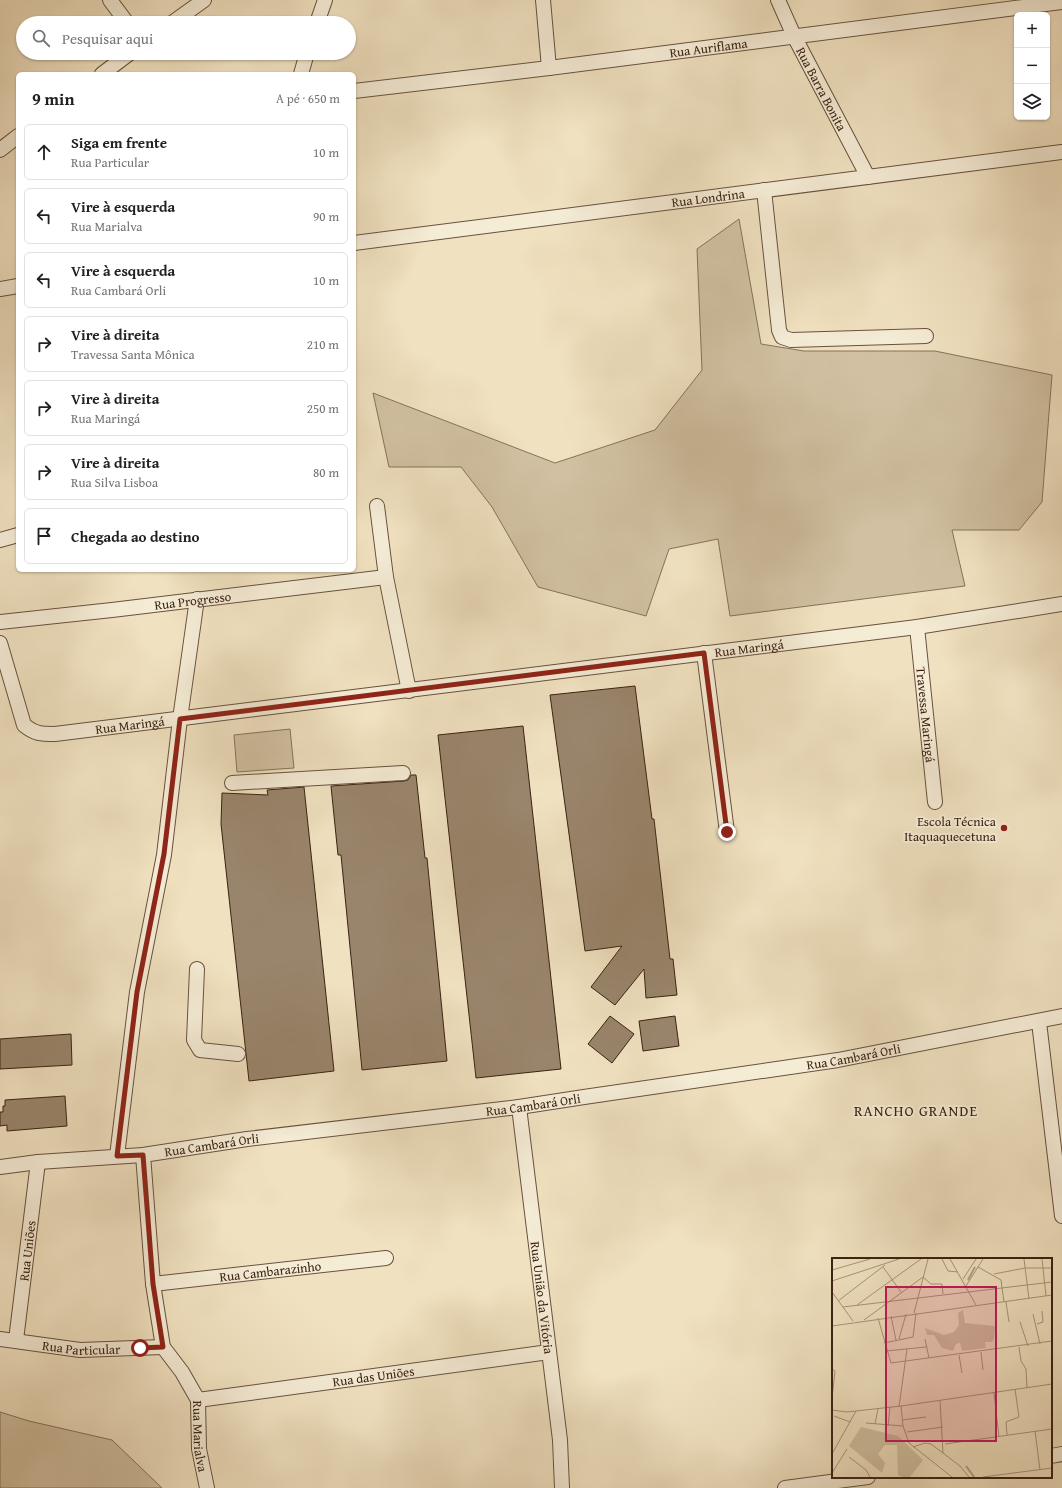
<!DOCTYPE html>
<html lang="pt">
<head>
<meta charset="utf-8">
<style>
  body { margin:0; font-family:"Gentium Book Plus",serif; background:#f2f2f2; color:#202124 }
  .controls { position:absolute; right:12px; top:12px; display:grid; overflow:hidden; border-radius:6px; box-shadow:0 1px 3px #0004 }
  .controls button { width:36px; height:36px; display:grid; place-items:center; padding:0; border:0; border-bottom:1px solid #e0e0e0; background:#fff; color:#202124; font:20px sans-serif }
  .stop { position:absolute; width:12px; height:12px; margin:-9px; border:3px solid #8f2418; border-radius:50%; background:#fff }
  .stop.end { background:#8f2418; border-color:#fff; box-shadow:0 1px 4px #0008 }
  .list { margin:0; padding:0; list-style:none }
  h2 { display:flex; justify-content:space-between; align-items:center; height:52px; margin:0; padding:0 16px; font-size:17px }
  h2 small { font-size:13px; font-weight:400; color:#757577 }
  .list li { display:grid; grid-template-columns:26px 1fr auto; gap:12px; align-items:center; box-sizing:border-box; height:56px; margin:0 8px 8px; padding:0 8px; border:1px solid #e0e0e0; border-radius:6px }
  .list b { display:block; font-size:15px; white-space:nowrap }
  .list p { margin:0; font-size:13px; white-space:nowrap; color:#757577 }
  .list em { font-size:13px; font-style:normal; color:#757577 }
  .icon { flex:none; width:22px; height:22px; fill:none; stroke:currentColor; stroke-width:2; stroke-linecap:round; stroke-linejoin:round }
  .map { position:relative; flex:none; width:1062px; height:1488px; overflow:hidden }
  .search { position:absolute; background:#fff; box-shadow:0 1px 3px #0004; left:16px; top:16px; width:340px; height:44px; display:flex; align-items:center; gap:10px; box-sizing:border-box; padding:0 14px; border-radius:22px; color:#757577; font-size:15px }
  .panel { position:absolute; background:#fff; box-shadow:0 1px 3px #0004; left:16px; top:72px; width:340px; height:500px; border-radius:6px }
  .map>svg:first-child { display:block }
  .green { fill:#d1c1a2; stroke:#86725a }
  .building { fill:#99856c; stroke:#3b2212 }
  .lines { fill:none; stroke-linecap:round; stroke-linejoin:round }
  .minor-casing { stroke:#68523e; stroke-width:16 }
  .minor { stroke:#f5ecd6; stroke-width:14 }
  .route { stroke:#8f2418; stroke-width:5 }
  .poi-dot { fill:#8f2418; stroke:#f5ecd6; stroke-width:1.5 }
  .labels { text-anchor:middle; stroke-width:4; stroke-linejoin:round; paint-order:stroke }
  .street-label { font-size:13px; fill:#3b2212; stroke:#f5ecd6 }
  .poi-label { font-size:13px; fill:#3b2212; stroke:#f5ecd6; text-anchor:end }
  .quarter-label { font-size:15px; letter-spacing:1px; fill:#3b2212; stroke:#f5ecd6 }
  .inset-river { fill:none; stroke:#b2a085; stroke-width:2 }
  .inset-road { fill:none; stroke:#a8957a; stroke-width:1 }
  .view { fill:#c2185b; fill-opacity:0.15; stroke:#c2185b; stroke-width:2 }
  .inset-edge { fill:none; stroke:#3b2212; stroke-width:2 }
</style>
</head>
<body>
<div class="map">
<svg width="1062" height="1488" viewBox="0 0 1062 1488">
  <rect width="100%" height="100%" fill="#f0e1c0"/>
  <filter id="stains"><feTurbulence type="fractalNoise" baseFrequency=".005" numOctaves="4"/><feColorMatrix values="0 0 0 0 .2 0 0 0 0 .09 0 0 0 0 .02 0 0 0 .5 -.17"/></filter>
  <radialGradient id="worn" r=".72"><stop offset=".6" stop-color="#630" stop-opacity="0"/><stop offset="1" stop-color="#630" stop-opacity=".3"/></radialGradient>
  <path class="green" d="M 739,219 L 761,344 L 804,351 L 935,351 L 1052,375 L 1042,502 L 1019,530 L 952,530 L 965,586 L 730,616 L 718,539 L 669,549 L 646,616 L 538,587 L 492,507 L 461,467 L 389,467 L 373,393 L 555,463 L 655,430 L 702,370 L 697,249 Z
    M 290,729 L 294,768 L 237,772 L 234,735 Z
    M 0,1412 L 29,1421 L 112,1440 L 162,1488 L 0,1488 Z"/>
  <path class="building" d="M 635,686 L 652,819 L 654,819 L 670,959 L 673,959 L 677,995 L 646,998 L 644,969 L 615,1005 L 591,987 L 622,946 L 585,951 L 550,695 Z
    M 523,726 L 561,1069 L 476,1078 L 438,735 Z
    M 411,775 L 416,775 L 425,858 L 427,858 L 447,1061 L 362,1070 L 341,855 L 338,855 L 331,786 L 404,781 L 408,780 Z
    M 304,787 L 334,1071 L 249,1081 L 221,824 L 222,793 L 268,795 L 267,790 Z
    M 610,1016 L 634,1034 L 612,1063 L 588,1044 Z
    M 675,1016 L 679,1046 L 643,1051 L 639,1021 Z
    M 71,1034 L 72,1065 L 0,1069 L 0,1039 Z
    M 65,1096 L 67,1126 L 7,1131 L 7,1125 L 0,1126 L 0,1112 L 3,1112 L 3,1106 L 5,1106 L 5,1100 Z"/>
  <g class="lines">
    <defs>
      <g id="minor">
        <path d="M 110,0 L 127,23"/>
        <path d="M 543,0 L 549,68"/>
        <path id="s1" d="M 778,0 L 794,36 L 868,177"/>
        <path d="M 172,23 L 204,0"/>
        <path d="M 317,23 L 325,0"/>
        <path d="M 102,74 L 130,53"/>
        <path d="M 301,74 L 307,53"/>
        <path id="s2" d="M 354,91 L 549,68 L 1062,2"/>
        <path d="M 0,150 L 18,136"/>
        <path d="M 764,190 L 779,330 L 782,337 L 791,340 L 926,336"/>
        <path id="s3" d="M 354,243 L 1062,152"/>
        <path d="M 0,289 L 18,286"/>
        <path d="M 377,506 L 386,577 L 409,691"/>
        <path d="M 0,540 L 18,535"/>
        <path id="s4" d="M 0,622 L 112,610 L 386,577"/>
        <path id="s5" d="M 917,627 L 935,802"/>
        <path id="s6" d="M 0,643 L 24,725 C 35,734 41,734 55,734 L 917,627 L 1062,604"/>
        <path d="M 704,653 L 727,832"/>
        <path d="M 232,783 L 403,773"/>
        <path d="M 197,969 L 194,1040 L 200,1050 L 238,1054"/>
        <path d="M 1039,1022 L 1062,1216"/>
        <path id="s7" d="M 519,1107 L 560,1440 L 562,1488"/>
        <path id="s8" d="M 143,1155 L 153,1284 L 163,1347 L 182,1372 L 198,1400 L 199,1449 L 207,1488"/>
        <path d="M 117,1156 L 137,992 L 164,855 L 180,719 L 197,599"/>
        <path id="s9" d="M 0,1167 L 38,1162 L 143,1155 L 247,1139 L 519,1107 L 584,1097 L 838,1060 L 1062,1016"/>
        <path id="s10" d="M 153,1284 L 386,1258"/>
        <path id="s11" d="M 0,1339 L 80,1350 L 163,1347"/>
        <path id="s12" d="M 16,1340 L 38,1162"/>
        <path id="s13" d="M 198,1400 L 549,1352"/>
        <path d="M 1051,1456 L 1062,1454"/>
        <path d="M 785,1488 L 868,1477"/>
      </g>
    </defs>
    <use href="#minor" class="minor-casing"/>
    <use href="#minor" class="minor"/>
  </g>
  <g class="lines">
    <path class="route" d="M 140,1348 L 163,1347 L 153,1284 L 143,1155 L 117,1156 L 137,992 L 164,854 L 180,719 L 704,653 L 727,832"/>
  </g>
  <circle class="poi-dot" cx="1004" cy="828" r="4"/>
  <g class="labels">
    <g class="street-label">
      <text dy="5" stroke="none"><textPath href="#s2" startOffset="357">Rua Auriflama</textPath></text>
      <text dy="5" stroke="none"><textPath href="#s1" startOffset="99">Rua Barra Bonita</textPath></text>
      <text dy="5" stroke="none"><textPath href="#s3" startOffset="357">Rua Londrina</textPath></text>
      <text dy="5" stroke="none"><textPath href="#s4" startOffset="194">Rua Progresso</textPath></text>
      <text dy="5" stroke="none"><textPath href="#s6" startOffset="818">Rua Maringá</textPath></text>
      <text dy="5" stroke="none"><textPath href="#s5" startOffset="88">Travessa Maringá</textPath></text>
      <text dy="5" stroke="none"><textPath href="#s6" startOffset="194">Rua Maringá</textPath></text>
      <text dy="5" stroke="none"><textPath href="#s9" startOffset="861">Rua Cambará Orli</textPath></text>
      <text dy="5" stroke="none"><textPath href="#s9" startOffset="537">Rua Cambará Orli</textPath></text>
      <text dy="5" stroke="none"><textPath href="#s9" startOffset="213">Rua Cambará Orli</textPath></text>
      <text dy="5" stroke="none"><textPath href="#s12" startOffset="90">Rua Uniões</textPath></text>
      <text dy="5" stroke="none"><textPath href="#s10" startOffset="118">Rua Cambarazinho</textPath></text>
      <text dy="5" stroke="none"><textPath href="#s7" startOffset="192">Rua União da Vitória</textPath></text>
      <text dy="5" stroke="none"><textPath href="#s11" startOffset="82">Rua Particular</textPath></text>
      <text dy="5" stroke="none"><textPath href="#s13" startOffset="177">Rua das Uniões</textPath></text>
      <text dy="5" stroke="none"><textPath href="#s8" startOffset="293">Rua Marialva</textPath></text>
    </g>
    <g class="poi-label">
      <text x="996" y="826">Escola Técnica<tspan x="996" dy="15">Itaquaquecetuna</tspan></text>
    </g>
    <g class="quarter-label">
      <text x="916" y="1116">RANCHO GRANDE</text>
    </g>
  </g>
  <g transform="translate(832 1258)">
    <rect width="220" height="220" fill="#f0e1c0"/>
    <path d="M 131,52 L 133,65 L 163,68 L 162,81 L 160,84 L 153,84 L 154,90 L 130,93 L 128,85 L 124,86 L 121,93 L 110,90 L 102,77 L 95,77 L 93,70 L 112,77 L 122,74 L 127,67 L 126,55 ZM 29,169 L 66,178 L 91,202 L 78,219 L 71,219 L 66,217 L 65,187 L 53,187 L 46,196 L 53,205 L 50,215 L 17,188 Z" fill="#d1c1a2"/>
    <path class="inset-river" d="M 136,22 L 143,9M 134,208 L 142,219"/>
    <path class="inset-road" d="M 110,1 L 116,13 L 126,14M 118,1 L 144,47M 192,1 L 197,41M 210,1 L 214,38M 51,9 L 69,34M 146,9 L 169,22 L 172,44M 0,12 L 38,1M 162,16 L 193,10 L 220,10M 131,21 L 144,1M 0,23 L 67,1M 134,28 L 151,1M 0,34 L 21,63M 6,43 L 53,7M 174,44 L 177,64M 25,47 L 89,1M 11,49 L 220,24M 82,55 L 96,1M 201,56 L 208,86M 59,58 L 64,82M 46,60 L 59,105 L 220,83M 32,62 L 91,19 L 99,26 L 110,26 L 111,36M 188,64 L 196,88M 205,66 L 211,64 L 210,53M 0,68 L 220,37M 67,81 L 74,56M 93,81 L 97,100M 52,85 L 81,79 L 84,55M 187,89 L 189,103 L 194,111 L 195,130M 54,93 L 94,89M 149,94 L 151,112M 127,97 L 130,115M 0,111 L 3,113 L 0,140M 162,135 L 167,179M 108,143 L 111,195M 69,148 L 71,168 L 77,185 L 120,219M 67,149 L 75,91M 0,152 L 15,154 L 69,148 L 220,126M 2,158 L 18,164M 70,162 L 94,159M 34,165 L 71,168M 43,166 L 46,151M 56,168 L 58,149M 203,173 L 208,212M 75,174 L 111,169M 175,177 L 174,164 L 187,159 L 183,131M 113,186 L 220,171M 81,189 L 93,185 L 99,186 L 128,208 L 137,219M 0,196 L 24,153M 17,199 L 34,212 L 38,219M 0,215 L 15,191M 151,219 L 220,210"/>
    <path class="view" d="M 54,29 L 164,29 L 164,183 L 54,183 Z"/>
    <rect width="220" height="220" class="inset-edge"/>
  </g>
  <rect width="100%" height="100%" filter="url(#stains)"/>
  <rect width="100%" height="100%" fill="url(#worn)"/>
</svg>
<div class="controls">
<button>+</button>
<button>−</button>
<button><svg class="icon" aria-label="layers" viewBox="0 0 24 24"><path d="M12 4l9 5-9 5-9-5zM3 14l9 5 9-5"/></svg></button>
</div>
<div class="stop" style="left:140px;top:1348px"></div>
<div class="stop end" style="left:727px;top:832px"></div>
<div class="search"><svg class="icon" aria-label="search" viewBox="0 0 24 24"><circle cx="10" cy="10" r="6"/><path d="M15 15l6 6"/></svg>Pesquisar aqui</div>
<section class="panel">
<h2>9 min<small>A pé · 650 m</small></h2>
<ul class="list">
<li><svg class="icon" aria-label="ahead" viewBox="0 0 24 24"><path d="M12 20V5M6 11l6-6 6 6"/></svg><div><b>Siga em frente</b><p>Rua Particular</p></div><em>10 m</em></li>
<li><svg class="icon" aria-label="left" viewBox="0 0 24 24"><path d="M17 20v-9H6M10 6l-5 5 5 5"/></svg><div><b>Vire à esquerda</b><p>Rua Marialva</p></div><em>90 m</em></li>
<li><svg class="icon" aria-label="left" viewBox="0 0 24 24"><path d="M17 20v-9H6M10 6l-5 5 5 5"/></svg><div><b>Vire à esquerda</b><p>Rua Cambará Orli</p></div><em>10 m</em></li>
<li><svg class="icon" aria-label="right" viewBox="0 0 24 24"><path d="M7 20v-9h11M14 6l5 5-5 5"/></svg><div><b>Vire à direita</b><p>Travessa Santa Mônica</p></div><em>210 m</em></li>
<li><svg class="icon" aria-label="right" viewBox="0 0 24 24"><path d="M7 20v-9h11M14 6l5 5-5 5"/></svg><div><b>Vire à direita</b><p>Rua Maringá</p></div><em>250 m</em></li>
<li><svg class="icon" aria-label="right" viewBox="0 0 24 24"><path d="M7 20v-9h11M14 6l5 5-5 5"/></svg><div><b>Vire à direita</b><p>Rua Silva Lisboa</p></div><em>80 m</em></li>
<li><svg class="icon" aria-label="arrive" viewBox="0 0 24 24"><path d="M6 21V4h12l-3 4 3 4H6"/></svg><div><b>Chegada ao destino</b></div></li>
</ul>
</section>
</div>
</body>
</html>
